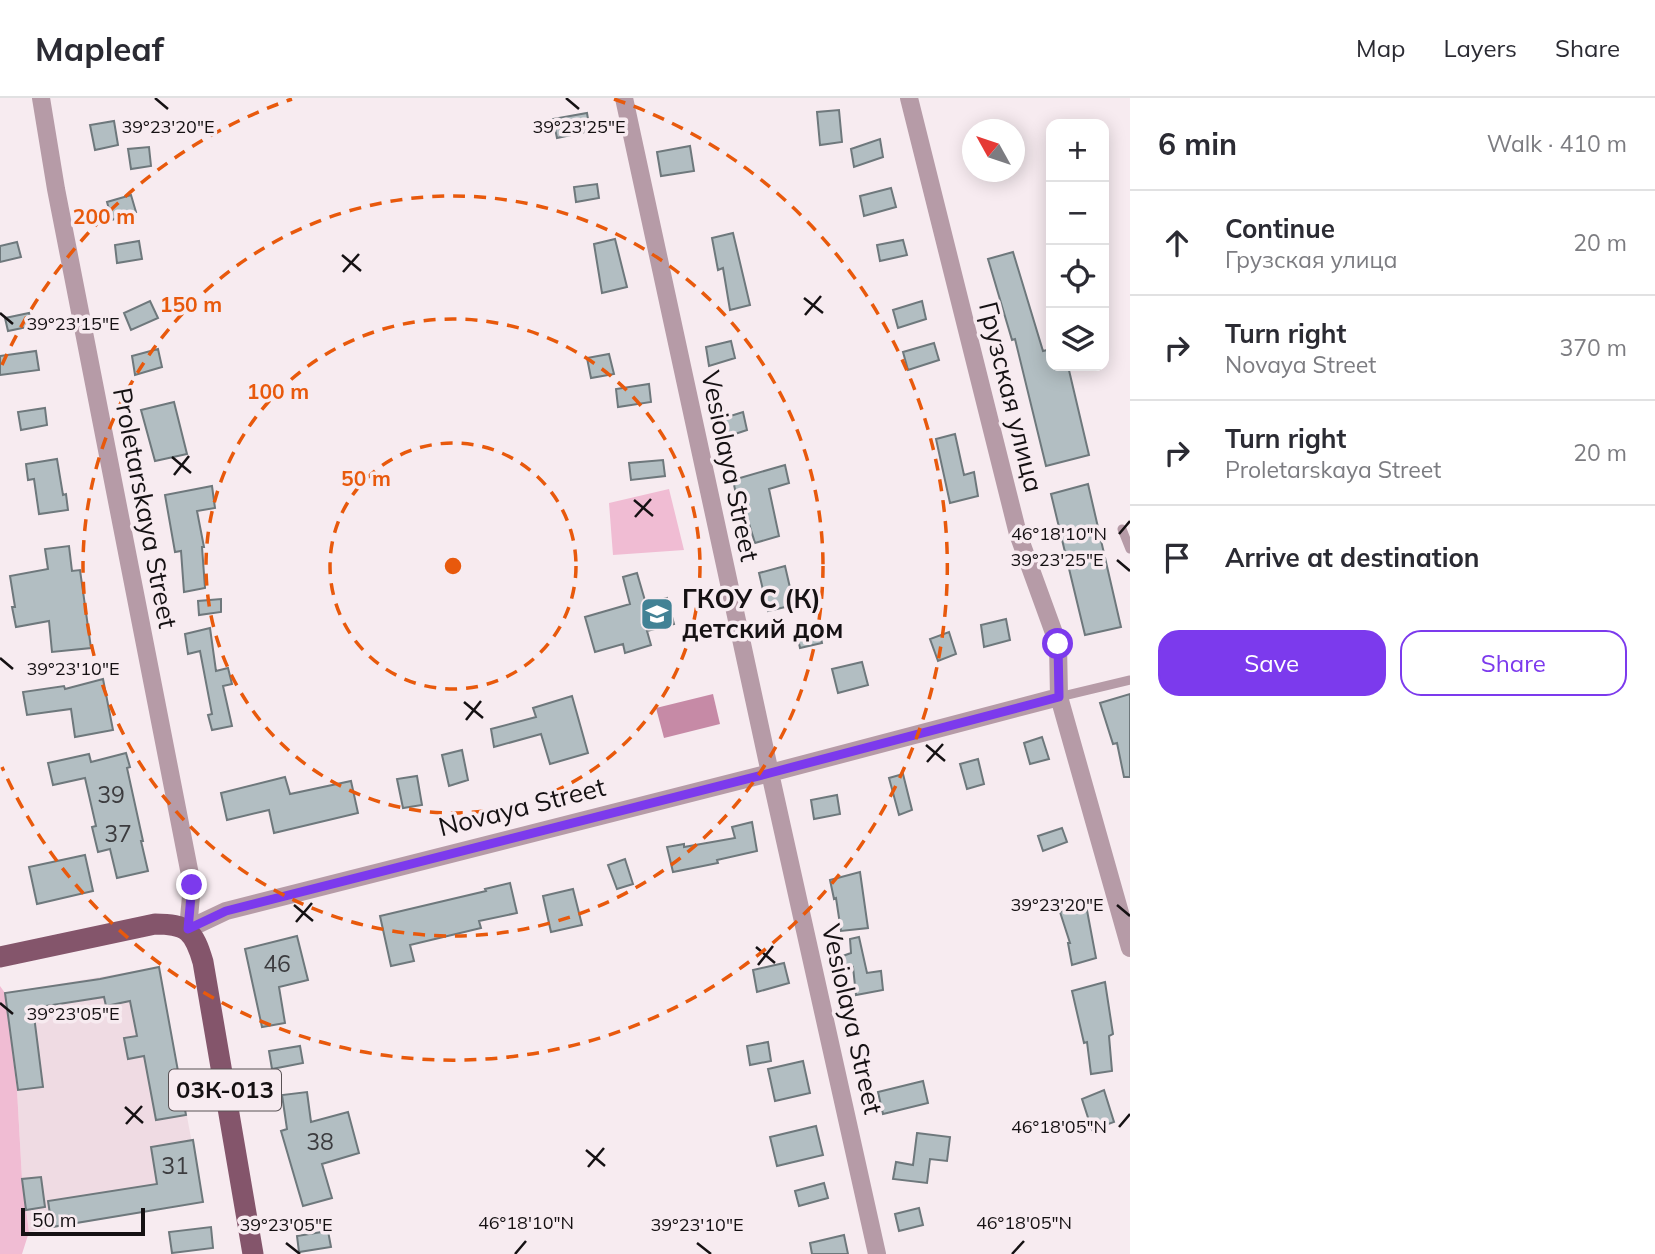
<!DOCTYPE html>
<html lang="en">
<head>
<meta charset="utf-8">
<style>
  body { margin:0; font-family:Mulish,sans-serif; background:#f7f7f7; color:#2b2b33 }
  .controls { position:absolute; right:21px; top:21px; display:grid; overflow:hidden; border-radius:14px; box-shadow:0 4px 18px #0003 }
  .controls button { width:63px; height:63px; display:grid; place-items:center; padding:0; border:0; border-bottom:2px solid #e1e1e2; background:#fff; color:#2b2b33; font:35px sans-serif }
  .compass { position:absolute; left:962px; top:21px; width:63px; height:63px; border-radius:50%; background:#fff; box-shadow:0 4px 18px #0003; rotate:310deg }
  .scale { position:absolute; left:21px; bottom:18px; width:124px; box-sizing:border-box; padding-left:7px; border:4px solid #151113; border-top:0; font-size:19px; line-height:24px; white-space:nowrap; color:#151113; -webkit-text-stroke:5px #f7ebf0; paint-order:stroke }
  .stop { position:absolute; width:21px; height:21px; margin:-16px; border:5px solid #7c3aed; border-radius:50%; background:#fff }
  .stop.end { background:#7c3aed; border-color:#fff; box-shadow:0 2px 7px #0008 }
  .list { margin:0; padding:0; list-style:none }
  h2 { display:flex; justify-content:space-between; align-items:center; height:91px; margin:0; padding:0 28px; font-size:30px }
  h2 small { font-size:23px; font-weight:400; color:#7c7c81 }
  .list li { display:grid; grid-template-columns:46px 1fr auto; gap:21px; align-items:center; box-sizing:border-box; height:105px; padding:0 28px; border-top:2px solid #e1e1e2 }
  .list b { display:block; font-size:26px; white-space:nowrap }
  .list p { margin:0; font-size:23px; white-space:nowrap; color:#7c7c81 }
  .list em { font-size:23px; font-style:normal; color:#7c7c81 }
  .actions { display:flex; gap:14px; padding:21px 28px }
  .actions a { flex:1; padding:16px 0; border:2px solid #7c3aed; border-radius:21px; text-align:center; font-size:24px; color:#7c3aed }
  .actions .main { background:#7c3aed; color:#fff }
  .icon { flex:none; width:38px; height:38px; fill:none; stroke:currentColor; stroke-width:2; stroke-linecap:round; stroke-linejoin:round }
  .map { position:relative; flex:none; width:1130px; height:1156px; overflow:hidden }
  header { display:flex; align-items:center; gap:42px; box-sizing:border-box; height:98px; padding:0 35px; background:#fff; border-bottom:2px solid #e1e1e2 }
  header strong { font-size:33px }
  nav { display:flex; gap:38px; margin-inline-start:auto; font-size:24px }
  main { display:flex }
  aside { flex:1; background:#fff }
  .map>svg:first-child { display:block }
  .built { fill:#efdbe3 }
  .green { fill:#f0bcd3 }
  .water { fill:#c68aa6 }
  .building { fill:#b2bec2; stroke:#6e787c; stroke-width:2 }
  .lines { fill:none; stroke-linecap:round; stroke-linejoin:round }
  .lane { stroke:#b69ba7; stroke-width:9 }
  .street { stroke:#b69ba7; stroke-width:18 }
  .primary { stroke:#84556b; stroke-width:21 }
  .route { stroke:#7c3aed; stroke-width:9 }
  .ticks { fill:none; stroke:#151113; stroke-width:2.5 }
  .ring { fill:none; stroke:#e8590c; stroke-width:3.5; stroke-dasharray:12 9 }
  .labels { text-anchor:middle; stroke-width:7; stroke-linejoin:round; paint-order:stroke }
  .number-label { font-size:23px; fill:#3c3c3f }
  .shield { fill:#f7ebf0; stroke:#595255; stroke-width:2 }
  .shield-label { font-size:24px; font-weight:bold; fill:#151113 }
  .street-label { font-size:26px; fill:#151113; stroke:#f7ebf0 }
  .poi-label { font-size:26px; font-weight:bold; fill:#151113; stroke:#f7ebf0; text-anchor:start }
  .ticks-label { font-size:18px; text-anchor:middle; fill:#151113; stroke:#f7ebf0; stroke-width:7; stroke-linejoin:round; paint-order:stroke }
  .centre { fill:#e8590c; stroke:#f7ebf0; stroke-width:3.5 }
  .ring-label { font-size:21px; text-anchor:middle; font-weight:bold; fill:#e8590c; stroke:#f7ebf0; stroke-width:7; stroke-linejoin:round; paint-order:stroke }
</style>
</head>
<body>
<header>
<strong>Mapleaf</strong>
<nav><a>Map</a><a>Layers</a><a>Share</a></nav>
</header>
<main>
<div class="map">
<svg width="1130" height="1156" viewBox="0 0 1130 1156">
  <rect width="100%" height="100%" fill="#f7ebf0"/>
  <path class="built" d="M 159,869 L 203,1104 L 29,1134 L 22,1081 L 17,992 L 5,895 Z"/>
  <path class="green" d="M 669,391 L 684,452 L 613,457 L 609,405 Z
    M 0,888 L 5,895 L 17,992 L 22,1081 L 29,1134 L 22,1156 L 0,1156 Z"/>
  <path class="water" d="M 713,596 L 720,626 L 664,640 L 656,610 Z"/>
  <path class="building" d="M 839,12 L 842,44 L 820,47 L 817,14 Z
    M 587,15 L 590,33 L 557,40 L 553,21 Z
    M 114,23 L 118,47 L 95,52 L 90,27 Z
    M 880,41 L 883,59 L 854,69 L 851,51 Z
    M 690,48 L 694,73 L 661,78 L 657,54 Z
    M 149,49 L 151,68 L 131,71 L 128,51 Z
    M 597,86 L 599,100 L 576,104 L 574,89 Z
    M 891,90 L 896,109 L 864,118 L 860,98 Z
    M 131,97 L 136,114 L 112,122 L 107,104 Z
    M 733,135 L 750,207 L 730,212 L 723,170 L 718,172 L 712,140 Z
    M 615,141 L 627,189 L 602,195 L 594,146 Z
    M 903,142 L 907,157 L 880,163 L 877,147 Z
    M 139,143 L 142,161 L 117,165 L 115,147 Z
    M 17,144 L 21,159 L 0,164 L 0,148 Z
    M 1013,154 L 1043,253 L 1051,251 L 1051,268 L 1068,268 L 1089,357 L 1046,368 L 1015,241 L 1012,242 L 988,161 Z
    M 150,203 L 158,220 L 131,232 L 124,215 Z
    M 922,203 L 926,221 L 898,230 L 893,212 Z
    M 29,215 L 32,228 L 8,233 L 5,220 Z
    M 731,243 L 735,260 L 709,268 L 706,249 Z
    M 934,245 L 939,262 L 908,272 L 903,254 Z
    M 158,251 L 162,269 L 135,277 L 132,258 Z
    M 36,253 L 39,272 L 0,277 L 0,258 Z
    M 609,256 L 614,276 L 591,280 L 587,260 Z
    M 649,286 L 651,304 L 618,309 L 616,291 Z
    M 174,304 L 187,356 L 155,363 L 141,312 Z
    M 45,310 L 47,327 L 21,332 L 18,314 Z
    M 743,314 L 747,332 L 726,339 L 721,321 Z
    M 955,336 L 964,377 L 974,374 L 978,398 L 950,405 L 936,341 Z
    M 57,361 L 63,397 L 66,396 L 68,412 L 39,416 L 34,381 L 28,382 L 26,366 Z
    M 663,362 L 665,378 L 631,382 L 629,365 Z
    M 785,367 L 789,385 L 769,391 L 779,438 L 755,445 L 741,400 L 737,401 L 733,382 Z
    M 1088,386 L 1121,529 L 1085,537 L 1051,396 Z
    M 212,388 L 215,410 L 197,413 L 204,449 L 202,449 L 205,490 L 184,494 L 181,453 L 175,454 L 165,397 Z
    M 69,448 L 72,473 L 80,472 L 91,550 L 52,554 L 49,523 L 16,529 L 12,509 L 15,509 L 10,478 L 48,471 L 45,451 Z
    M 785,468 L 794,507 L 768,513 L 759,475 Z
    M 637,475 L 646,506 L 667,500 L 674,526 L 647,533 L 651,547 L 625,555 L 623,546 L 595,554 L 585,519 L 630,506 L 623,479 Z
    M 221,501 L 221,514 L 199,517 L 198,503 Z
    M 1006,521 L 1010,542 L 984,549 L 981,527 Z
    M 818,526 L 822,545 L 800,550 L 796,531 Z
    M 210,530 L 216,573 L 228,570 L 232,586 L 223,588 L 232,628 L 212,632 L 208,617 L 212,616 L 200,553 L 188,556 L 185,536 Z
    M 949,534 L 956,556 L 938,563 L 930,541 Z
    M 862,564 L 868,587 L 838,595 L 832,571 Z
    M 103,581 L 113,632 L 75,639 L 71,611 L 27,617 L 23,594 L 64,588 L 65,591 Z
    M 1130,596 L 1130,679 L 1124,679 L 1117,645 L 1113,646 L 1100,605 Z
    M 572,598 L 588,655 L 550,666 L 541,636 L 494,649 L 491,631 L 536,619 L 533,610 Z
    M 1042,639 L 1049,661 L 1030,666 L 1024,645 Z
    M 462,652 L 468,682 L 449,688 L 442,657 Z
    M 126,655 L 130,669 L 127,670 L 143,743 L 141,743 L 148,773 L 117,780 L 110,751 L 98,754 L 92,729 L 96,728 L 85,680 L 53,687 L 48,665 L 89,656 L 91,664 Z
    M 978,661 L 984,686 L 967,691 L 960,666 Z
    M 903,676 L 912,712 L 899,717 L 889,680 Z
    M 417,678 L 422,707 L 403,710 L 397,681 Z
    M 285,679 L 290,696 L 351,683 L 358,715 L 274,735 L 269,712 L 227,722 L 221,695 Z
    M 837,697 L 840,716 L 814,721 L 811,702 Z
    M 752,724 L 757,753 L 717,762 L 718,765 L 673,774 L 667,749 L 684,746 L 684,749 L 735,740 L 732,729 Z
    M 1062,730 L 1067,744 L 1043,753 L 1038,738 Z
    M 85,757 L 93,793 L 37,806 L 29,769 Z
    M 625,761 L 633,786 L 617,791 L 608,767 Z
    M 860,774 L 868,830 L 841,833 L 836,800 L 834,801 L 830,782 Z
    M 510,785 L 517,815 L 479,823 L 481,830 L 410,847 L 414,863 L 391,868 L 380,818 L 486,793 L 485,791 Z
    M 573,791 L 582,827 L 551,834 L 543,798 Z
    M 1086,807 L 1096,860 L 1072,867 L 1068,845 L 1070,845 L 1060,814 Z
    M 297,838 L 308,882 L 279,889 L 285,925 L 262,929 L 245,851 Z
    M 859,839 L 867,875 L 881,873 L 883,892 L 856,897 L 853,869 L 843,872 L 840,859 L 851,855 L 850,841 Z
    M 784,865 L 789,885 L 757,894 L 753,872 Z
    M 159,869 L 186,1017 L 156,1022 L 144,958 L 128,961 L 124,940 L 137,938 L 130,903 L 106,908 L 104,899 L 33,910 L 43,989 L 18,992 L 5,895 L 100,881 Z
    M 1105,884 L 1113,936 L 1109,938 L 1112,973 L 1091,976 L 1087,944 L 1084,945 L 1072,893 Z
    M 768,944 L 771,963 L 750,967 L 747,948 Z
    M 300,948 L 303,965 L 272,971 L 269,953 Z
    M 803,963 L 810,995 L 775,1003 L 768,971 Z
    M 923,983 L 928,1005 L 883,1016 L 878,994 Z
    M 1104,992 L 1114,1024 L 1092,1032 L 1082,1001 Z
    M 307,994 L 311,1024 L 348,1014 L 359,1055 L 322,1066 L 332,1100 L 303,1108 L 281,1033 L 287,1031 L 282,997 Z
    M 816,1028 L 823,1057 L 777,1068 L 770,1039 Z
    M 917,1035 L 950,1039 L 947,1063 L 930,1061 L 927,1085 L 893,1081 L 896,1064 L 913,1067 Z
    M 193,1042 L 203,1104 L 52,1129 L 48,1103 L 157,1086 L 151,1049 Z
    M 41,1079 L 45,1109 L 26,1112 L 22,1081 Z
    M 824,1085 L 828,1100 L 799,1108 L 795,1093 Z
    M 919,1110 L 923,1127 L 899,1133 L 895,1116 Z
    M 211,1129 L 213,1150 L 172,1155 L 169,1134 Z
    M 328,1133 L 331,1149 L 299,1154 L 297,1138 Z
    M 844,1137 L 848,1156 L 812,1156 L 810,1145 Z"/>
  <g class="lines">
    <path class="lane" d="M 1122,431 L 1130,451
      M 1059,599 L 1130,582"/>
    <path class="street" d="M 41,0 L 56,91 L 192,787 L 188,831
      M 624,0 L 770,675 L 877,1156
      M 909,0 L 1018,436 L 1058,546 L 1059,599 L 1130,850
      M 188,831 L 226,813 L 770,675 L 1059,599"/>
    <path class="primary" d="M 0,859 L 155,826 C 187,826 194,833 203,864 L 253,1156"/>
  </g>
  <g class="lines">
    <path class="route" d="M 192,787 L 188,831 L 226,813 L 770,675 L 1059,599 L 1058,546"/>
  </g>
  <path class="ticks" d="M 155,0 L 168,11M 566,0 L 579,11M 342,157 L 361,173M 343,174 L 359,156M 804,200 L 823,215M 0,215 L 13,226M 805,217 L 821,198M 172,359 L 191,375M 174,377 L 189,358M 634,402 L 653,418M 635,419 L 651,401M 1119,436 L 1130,423M 1117,462 L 1130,473M 0,560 L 13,571M 464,604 L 483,620M 466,622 L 481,603M 926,647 L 945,663M 927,664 L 943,646M 294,807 L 313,823M 1117,807 L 1130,818M 296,824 L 312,805M 756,849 L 775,865M 758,867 L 773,848M 0,905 L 13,916M 125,1009 L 143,1025M 126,1026 L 142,1008M 1119,1029 L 1130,1016M 586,1052 L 605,1068M 588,1069 L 604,1050M 286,1145 L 300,1156M 697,1145 L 711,1156M 515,1156 L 526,1143M 1012,1156 L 1024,1143"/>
  <g class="ring">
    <circle cx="453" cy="468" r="123"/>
    <circle cx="453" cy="468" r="247"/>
    <circle cx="453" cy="468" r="370"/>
    <path d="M2 267A494 494 0 0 1 292 1M614 1A494 494 0 1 1 2 669"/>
  </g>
  <defs>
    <symbol id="school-square" viewBox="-11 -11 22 22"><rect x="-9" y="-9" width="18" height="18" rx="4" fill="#428295" stroke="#f7ebf0"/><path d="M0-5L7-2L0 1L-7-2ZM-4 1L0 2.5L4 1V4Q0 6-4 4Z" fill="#fff"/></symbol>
  </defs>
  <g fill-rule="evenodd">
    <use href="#school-square" x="638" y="497" width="38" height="38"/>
  </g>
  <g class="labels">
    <g class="number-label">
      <text x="111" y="705">39</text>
      <text x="118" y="744">37</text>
      <text x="277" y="874">46</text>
      <text x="320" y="1052">38</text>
      <text x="175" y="1076">31</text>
    </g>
    <rect class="shield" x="169" y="971.5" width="112" height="41" rx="5"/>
    <g class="shield-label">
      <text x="225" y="1000">03К-013</text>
    </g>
    <g class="street-label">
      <text transform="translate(1011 299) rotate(76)" y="9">Грузская улица</text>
      <text transform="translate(730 368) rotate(78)" y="9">Vesiolaya Street</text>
      <text transform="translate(145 410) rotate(79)" y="9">Proletarskaya Street</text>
      <text transform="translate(522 709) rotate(-14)" y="9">Novaya Street</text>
      <text transform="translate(852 921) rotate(77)" y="9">Vesiolaya Street</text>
    </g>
    <g class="poi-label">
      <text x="682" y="510">ГКОУ С (К)<tspan x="682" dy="30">детский дом</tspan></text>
    </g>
  </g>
  <g class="ticks-label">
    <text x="168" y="35">39°23'20"E</text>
    <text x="579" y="35">39°23'25"E</text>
    <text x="73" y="232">39°23'15"E</text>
    <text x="1059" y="442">46°18'10"N</text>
    <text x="1057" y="468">39°23'25"E</text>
    <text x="73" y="577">39°23'10"E</text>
    <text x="1057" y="813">39°23'20"E</text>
    <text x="73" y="922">39°23'05"E</text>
    <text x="1059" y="1035">46°18'05"N</text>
    <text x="526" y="1131">46°18'10"N</text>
    <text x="1024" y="1131">46°18'05"N</text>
    <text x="286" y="1133">39°23'05"E</text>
    <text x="697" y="1133">39°23'10"E</text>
  </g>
  <circle cx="453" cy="468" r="10" class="centre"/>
  <g class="ring-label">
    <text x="104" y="126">200 m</text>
    <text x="191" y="214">150 m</text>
    <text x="278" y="301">100 m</text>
    <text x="366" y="388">50 m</text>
  </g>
</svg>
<div class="controls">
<button>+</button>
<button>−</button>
<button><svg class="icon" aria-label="locate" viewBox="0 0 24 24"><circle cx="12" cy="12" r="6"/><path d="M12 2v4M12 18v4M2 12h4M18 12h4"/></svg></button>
<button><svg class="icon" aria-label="layers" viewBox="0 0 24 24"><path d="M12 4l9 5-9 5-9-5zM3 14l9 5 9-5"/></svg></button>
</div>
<svg class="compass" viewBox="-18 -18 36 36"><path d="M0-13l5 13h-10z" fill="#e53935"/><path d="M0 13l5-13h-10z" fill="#7c7c81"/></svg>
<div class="scale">50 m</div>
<div class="stop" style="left:1058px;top:546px"></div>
<div class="stop end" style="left:192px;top:787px"></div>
</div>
<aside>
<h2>6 min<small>Walk · 410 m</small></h2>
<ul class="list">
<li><svg class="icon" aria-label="ahead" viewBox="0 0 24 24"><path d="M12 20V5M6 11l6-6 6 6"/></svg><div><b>Continue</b><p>Грузская улица</p></div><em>20 m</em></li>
<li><svg class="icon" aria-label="right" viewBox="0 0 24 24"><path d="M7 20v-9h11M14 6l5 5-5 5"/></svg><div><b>Turn right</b><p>Novaya Street</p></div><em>370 m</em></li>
<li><svg class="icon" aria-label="right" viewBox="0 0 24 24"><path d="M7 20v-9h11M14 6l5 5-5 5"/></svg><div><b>Turn right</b><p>Proletarskaya Street</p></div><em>20 m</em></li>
<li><svg class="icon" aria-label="arrive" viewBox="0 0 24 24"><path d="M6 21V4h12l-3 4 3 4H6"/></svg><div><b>Arrive at destination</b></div></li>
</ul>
<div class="actions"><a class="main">Save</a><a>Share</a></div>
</aside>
</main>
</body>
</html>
